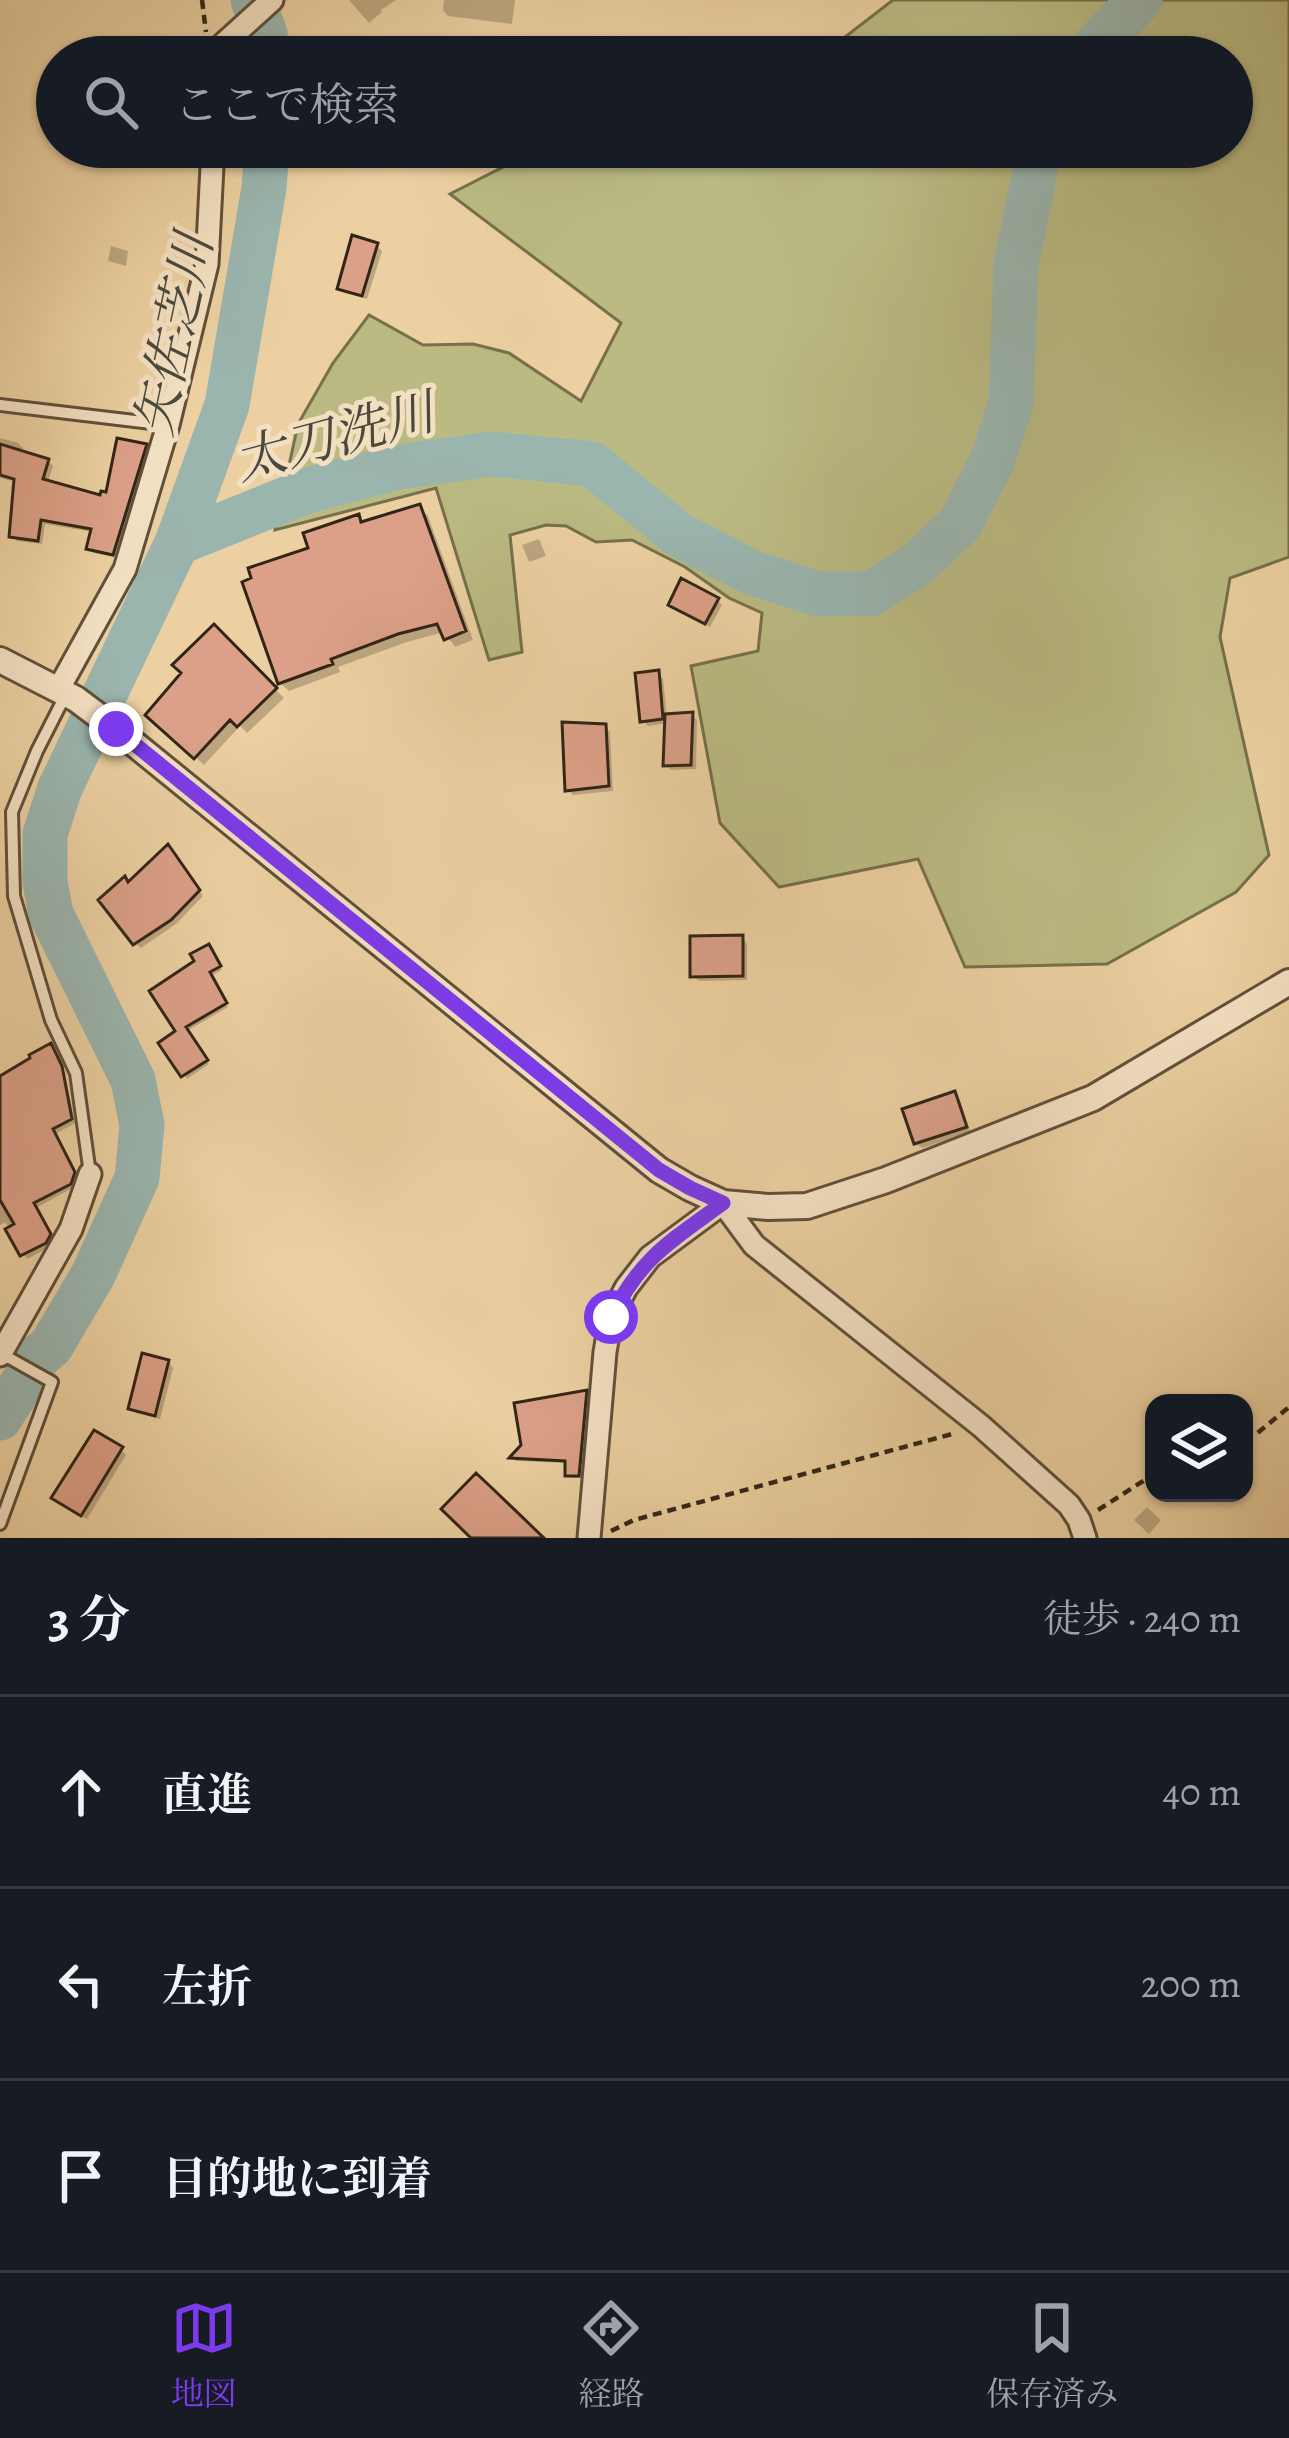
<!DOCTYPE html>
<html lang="ja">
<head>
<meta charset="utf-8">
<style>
  body { margin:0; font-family:Alegreya,"Noto Serif JP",serif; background:#242831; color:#f1f3f6 }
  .controls { position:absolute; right:36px; bottom:36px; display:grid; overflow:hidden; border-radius:24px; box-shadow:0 3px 9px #0004 }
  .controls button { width:108px; height:108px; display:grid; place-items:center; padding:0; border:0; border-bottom:3px solid #363941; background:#171b24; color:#f1f3f6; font:60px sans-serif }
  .stop { position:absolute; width:36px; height:36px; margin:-27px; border:9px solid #7c3aed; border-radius:50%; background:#fff }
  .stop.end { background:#7c3aed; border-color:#fff; box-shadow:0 3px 12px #0008 }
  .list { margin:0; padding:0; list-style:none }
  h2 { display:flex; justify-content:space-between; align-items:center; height:156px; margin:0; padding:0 48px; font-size:51px }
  h2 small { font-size:39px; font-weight:400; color:#9ea1a6 }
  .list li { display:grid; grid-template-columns:78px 1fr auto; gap:36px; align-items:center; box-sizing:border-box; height:192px; padding:0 48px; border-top:3px solid #363941 }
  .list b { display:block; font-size:45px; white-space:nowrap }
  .list em { font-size:39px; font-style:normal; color:#9ea1a6 }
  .icon { flex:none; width:66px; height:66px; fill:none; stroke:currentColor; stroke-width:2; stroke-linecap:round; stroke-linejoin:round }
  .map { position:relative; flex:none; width:1289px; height:1538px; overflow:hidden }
  .search { position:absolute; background:#171b24; box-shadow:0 3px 9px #0004; left:36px; right:36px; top:36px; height:132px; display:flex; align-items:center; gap:30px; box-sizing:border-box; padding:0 42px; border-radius:66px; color:#9ea1a6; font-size:45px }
  .sheet { height:732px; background:#171b24 }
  nav { display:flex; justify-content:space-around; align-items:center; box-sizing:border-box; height:168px; border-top:3px solid #363941; background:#171b24; font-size:33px; color:#9ea1a6 }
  nav a { display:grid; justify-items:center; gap:6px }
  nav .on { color:#7c3aed }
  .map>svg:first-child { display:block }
  .green { fill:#baba82; stroke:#76704c; stroke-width:3 }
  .shadow { fill:#0003 }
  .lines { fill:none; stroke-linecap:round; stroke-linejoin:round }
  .river { stroke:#9ab5ae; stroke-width:45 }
  .building { fill:#dba087; stroke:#312517; stroke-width:3 }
  .service-casing { stroke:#60503a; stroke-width:16 }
  .minor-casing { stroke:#60503a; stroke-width:27 }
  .tertiary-casing { stroke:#60503a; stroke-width:30 }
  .path { stroke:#312517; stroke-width:4.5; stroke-dasharray:9 6; stroke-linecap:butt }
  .service { stroke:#f3e0c2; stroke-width:10 }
  .minor { stroke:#f3e0c2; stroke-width:21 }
  .tertiary { stroke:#f3e0c2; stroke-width:24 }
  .route { stroke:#7c3aed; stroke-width:15 }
  .labels { text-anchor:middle; stroke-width:10; stroke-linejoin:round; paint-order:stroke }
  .water-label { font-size:51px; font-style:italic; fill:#4b493d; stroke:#f3e0c2 }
</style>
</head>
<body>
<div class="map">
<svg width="1289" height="1538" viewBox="0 0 1289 1538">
  <rect width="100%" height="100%" fill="#ecd0a1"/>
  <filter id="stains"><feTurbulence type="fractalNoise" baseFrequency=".00167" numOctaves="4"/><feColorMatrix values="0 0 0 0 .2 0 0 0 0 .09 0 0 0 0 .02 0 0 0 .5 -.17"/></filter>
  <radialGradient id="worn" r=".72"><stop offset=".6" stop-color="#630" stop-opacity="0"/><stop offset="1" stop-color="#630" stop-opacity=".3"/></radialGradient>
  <path class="green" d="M 893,0 L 1289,0 L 1289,557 L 1230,578 L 1220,637 L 1269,855 L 1236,892 L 1107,964 L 965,967 L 918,859 L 779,887 L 720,823 L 691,666 L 758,651 L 762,613 L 729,598 L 685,567 L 632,540 L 596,542 L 566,526 L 546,525 L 510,535 L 522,652 L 489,660 L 436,488 L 275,530 L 298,424 L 333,363 L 369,315 L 423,345 L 473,344 L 509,353 L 581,401 L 621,323 L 450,194 L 515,161 L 612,158 L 620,147 L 1232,147 L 1232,57 L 819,57 Z"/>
  <path class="shadow" d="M 349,0 L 396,0 L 381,10 L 382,12 L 369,23 Z
    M 444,0 L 515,0 L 512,24 L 448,16 L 443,10 Z
    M 576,147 L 602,147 L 598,157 Z
    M 376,245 L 382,251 L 367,299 L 345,293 L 340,288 Z
    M 111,246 L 128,251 L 126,266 L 108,261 Z
    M 0,438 L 18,443 L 23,448 L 21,453 L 48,461 L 53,466 L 47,484 L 102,499 L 145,447 L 150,452 L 118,558 L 94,553 L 89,548 L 93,532 L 45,524 L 42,544 L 17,541 L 12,536 L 17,482 L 0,478 Z
    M 419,508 L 428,516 L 473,640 L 455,647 L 444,632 L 407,642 L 338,667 L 340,672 L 289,691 L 280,683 L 312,550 L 358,518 L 364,524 Z
    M 539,539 L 546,556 L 529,562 L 522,545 Z
    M 717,600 L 722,605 L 710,627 L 671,604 Z
    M 214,628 L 284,698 L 247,733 L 240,726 L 204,765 L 149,715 L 185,673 Z
    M 658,674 L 663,679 L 667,717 L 692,715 L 697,720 L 696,769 L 671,770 L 666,765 L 668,723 L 648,726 L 643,720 Z
    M 604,726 L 610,732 L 613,791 L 573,795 L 568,790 Z
    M 173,853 L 203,896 L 176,924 L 141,948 L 135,943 L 129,885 Z
    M 741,938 L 747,943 L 747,980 L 699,981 L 693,976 Z
    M 212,951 L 222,970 L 211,976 L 228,1007 L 187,1031 L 209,1064 L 187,1079 L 162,1043 L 180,1032 Z
    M 55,1051 L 65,1073 L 75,1123 L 55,1134 L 78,1178 L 74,1187 L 36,1208 L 54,1239 L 50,1247 L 27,1259 L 5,1222 L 0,1225 L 0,1078 Z
    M 954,1095 L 960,1100 L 970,1132 L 922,1148 L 916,1143 Z
    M 168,1362 L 173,1368 L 160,1419 L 136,1413 L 131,1408 Z
    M 586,1393 L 589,1397 L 582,1478 L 571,1478 L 568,1474 L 568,1463 L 516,1461 L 513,1458 Z
    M 121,1450 L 126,1455 L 87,1519 L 60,1503 Z
    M 1147,1507 L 1161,1520 L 1149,1534 L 1134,1520 Z"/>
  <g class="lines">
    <path class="river" d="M 253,0 L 265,34 L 268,57
      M 1090,57 L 1097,44 L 1140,0
      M 177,543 L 309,490 L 399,467 L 493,454 L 592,464 L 679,535 L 753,573 L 818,594 L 870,594 L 915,566 L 960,524 L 993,459 L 1011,403 L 1016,265 L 1040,147
      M 0,1418 L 40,1355 L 51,1346 L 93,1275 L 137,1178 L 142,1125 L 133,1080 L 51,914 L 45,882 L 45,834 L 60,788 L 177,543 L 227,405 L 264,188 L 267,147"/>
  </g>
  <path class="building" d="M 352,235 L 378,243 L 362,296 L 337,289 Z
    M 117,438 L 147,444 L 113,555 L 86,549 L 91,529 L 41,520 L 38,541 L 9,537 L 14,479 L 0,475 L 0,444 L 49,459 L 43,479 L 100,495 L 101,491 L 106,492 Z
    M 420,504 L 466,631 L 444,640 L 437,624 L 398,634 L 331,659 L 333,664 L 278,684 L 242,582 L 251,578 L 248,568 L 308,548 L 303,533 L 359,514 L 361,522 Z
    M 681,578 L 719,598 L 705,624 L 668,605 Z
    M 214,624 L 277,688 L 237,727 L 230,720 L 194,759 L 145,715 L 181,673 L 172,665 Z
    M 659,670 L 663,719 L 640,722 L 635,673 Z
    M 693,712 L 691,765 L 663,766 L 665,714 Z
    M 562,722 L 606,724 L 609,786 L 565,791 Z
    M 168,844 L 200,890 L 171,920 L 133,945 L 98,900 L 125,876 L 128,882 Z
    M 743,935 L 743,976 L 690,977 L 690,936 Z
    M 209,944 L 221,966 L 210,972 L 227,1003 L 186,1027 L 208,1060 L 181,1077 L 158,1043 L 175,1031 L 149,991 L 194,961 L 190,954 Z
    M 51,1043 L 62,1066 L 72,1119 L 53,1129 L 75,1172 L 71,1184 L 34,1203 L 51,1234 L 46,1243 L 20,1256 L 5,1229 L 14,1224 L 0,1200 L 0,1076 L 30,1058 L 29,1055 Z
    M 955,1091 L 967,1127 L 914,1144 L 902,1109 Z
    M 142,1353 L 169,1360 L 155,1416 L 128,1409 Z
    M 587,1390 L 579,1476 L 565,1476 L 565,1461 L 509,1458 L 521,1445 L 514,1403 Z
    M 94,1430 L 123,1447 L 81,1516 L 51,1498 Z
    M 476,1473 L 493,1489 L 544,1538 L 471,1538 L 441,1509 Z"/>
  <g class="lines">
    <defs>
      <path id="service" d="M 0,405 L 168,425
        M 66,694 L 37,751 L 12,812 L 14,896 L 51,1020 L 76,1073 L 90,1174
        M 0,1524 L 52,1382 L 2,1354"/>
      <path id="minor" d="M 209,57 L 272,0
        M 58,690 L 125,569 L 168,425 L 207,264 L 213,147
        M 0,1355 L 71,1229 L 90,1174
        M 589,1538 L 605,1352 L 611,1317 L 626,1288 L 650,1257 L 723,1203 L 754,1245 L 981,1426 L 1069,1505 L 1079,1520 L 1085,1538"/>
      <path id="tertiary" d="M 0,660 L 76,699 L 116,729 L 659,1170 L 690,1188 L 723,1203 L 768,1207 L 807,1206 L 886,1180 L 1093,1098 L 1289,982"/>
    </defs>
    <use href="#service" class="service-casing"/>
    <use href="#minor" class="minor-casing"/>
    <use href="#tertiary" class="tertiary-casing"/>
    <path class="path" d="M 202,0 L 206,32
      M 1244,1438 L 1255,1435 L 1289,1407
      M 1098,1510 L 1154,1474
      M 611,1531 L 634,1520 L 952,1434"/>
    <use href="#service" class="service"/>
    <use href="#minor" class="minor"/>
    <use href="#tertiary" class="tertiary"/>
  </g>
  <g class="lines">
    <path class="route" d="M 116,729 L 659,1170 L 690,1188 L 723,1203 C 671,1241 641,1257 611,1317"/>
  </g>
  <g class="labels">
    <g class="water-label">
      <text transform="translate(173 335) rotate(-78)" y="18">矢佐芝川</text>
      <text transform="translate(334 436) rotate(-15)" y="18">太刀洗川</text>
    </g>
  </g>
  <rect width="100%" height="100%" filter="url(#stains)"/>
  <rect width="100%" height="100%" fill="url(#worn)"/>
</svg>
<div class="controls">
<button><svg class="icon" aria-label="layers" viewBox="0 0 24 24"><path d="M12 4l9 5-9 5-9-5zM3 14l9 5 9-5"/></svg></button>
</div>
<div class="stop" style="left:611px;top:1317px"></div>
<div class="stop end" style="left:116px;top:729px"></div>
<div class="search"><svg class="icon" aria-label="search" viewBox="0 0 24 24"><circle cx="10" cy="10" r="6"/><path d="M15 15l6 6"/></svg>ここで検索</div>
</div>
<section class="sheet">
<h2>3 分<small>徒歩 · 240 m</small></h2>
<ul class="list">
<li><svg class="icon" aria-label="ahead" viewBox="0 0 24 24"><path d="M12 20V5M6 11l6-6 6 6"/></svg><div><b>直進</b></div><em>40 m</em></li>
<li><svg class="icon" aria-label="left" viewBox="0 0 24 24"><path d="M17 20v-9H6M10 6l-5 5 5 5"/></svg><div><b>左折</b></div><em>200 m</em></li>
<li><svg class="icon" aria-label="arrive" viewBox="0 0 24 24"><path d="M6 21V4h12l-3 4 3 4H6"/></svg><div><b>目的地に到着</b></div></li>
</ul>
</section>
<nav>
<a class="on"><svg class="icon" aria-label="map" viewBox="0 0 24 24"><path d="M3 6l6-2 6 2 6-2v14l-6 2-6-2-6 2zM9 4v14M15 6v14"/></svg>地図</a>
<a><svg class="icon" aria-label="directions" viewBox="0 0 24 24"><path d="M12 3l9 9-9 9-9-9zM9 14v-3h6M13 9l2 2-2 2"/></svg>経路</a>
<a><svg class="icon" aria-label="saved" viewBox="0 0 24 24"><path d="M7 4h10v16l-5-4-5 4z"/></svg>保存済み</a>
</nav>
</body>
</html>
